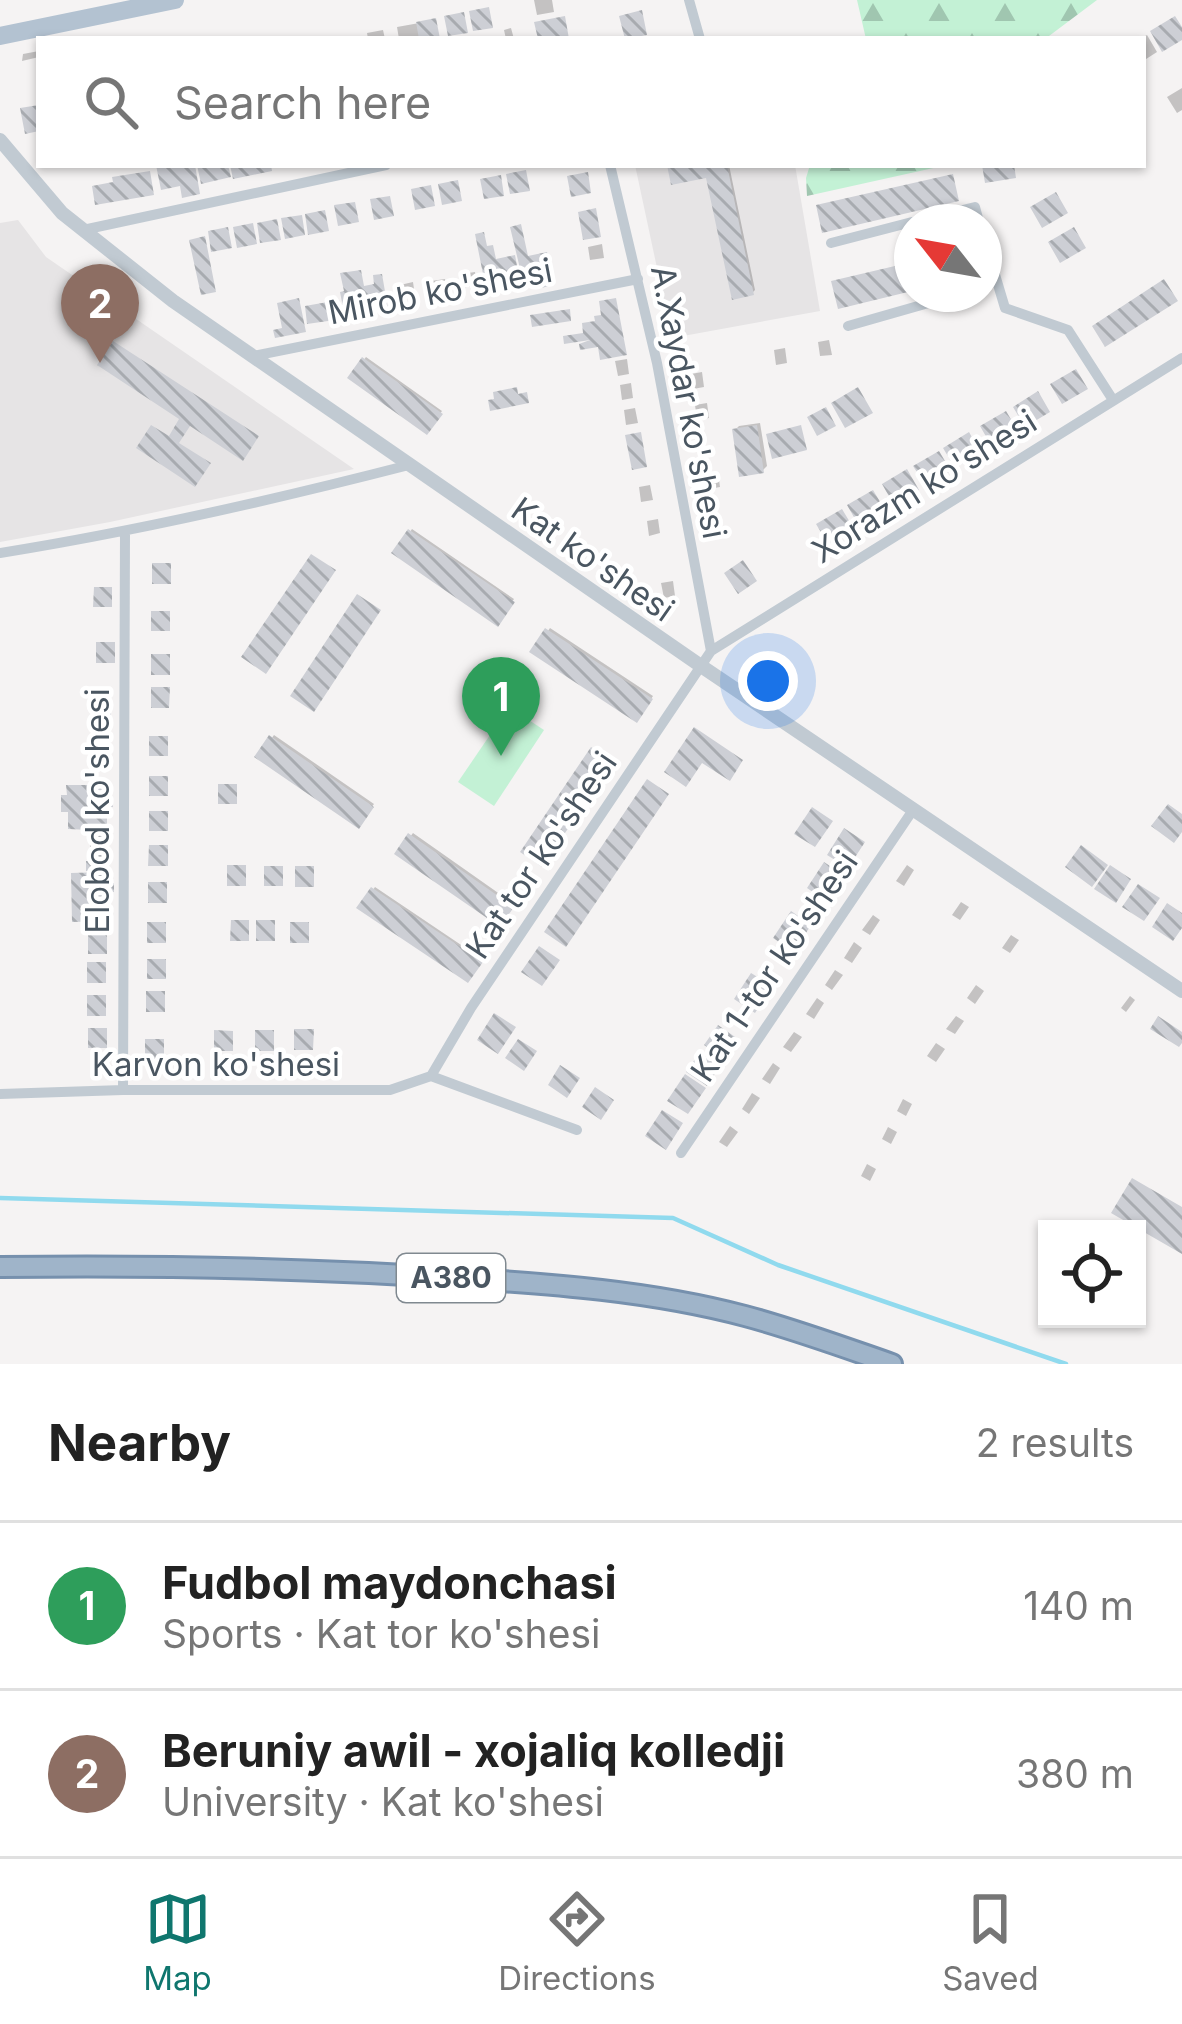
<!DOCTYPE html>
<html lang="en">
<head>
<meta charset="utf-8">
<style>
  body { margin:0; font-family:Inter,sans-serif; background:#f6f6f6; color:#222 }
  .controls { position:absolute; right:36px; bottom:36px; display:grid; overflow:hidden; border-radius:0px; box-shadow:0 3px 9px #0004 }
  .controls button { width:108px; height:108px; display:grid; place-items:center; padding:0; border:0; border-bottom:3px solid #e0e0e0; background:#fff; color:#222; font:60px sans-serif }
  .compass { position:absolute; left:894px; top:204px; width:108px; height:108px; border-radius:50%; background:#fff; box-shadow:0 3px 9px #0004; rotate:301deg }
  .you { position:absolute; left:768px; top:681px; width:42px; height:42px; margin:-30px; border:9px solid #fff; border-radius:50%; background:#1a73e8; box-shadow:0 0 0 18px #1a73e833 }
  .badge { display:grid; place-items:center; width:78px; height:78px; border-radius:50%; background:#0f766e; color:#fff; font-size:39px; font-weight:700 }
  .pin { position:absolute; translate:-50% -99px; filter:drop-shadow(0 3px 6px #0008) }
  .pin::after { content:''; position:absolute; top:63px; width:42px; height:36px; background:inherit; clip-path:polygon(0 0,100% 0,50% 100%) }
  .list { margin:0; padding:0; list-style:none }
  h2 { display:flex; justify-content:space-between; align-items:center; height:156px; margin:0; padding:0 48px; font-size:51px }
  h2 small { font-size:39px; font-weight:400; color:#767676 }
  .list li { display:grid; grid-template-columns:78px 1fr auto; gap:36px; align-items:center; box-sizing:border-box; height:168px; padding:0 48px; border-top:3px solid #e0e0e0 }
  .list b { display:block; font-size:45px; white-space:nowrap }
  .list p { margin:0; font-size:39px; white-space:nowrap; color:#767676 }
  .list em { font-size:39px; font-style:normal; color:#767676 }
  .icon { flex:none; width:66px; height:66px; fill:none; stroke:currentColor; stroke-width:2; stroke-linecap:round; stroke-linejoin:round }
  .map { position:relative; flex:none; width:1182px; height:1364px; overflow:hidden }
  .search { position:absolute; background:#fff; box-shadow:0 3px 9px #0004; left:36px; right:36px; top:36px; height:132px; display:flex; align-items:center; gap:30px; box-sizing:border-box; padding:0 42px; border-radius:0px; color:#767676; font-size:45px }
  .sheet { height:492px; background:#fff }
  nav { display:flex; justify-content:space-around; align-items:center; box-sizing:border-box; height:168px; border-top:3px solid #e0e0e0; background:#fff; font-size:33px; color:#767676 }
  nav a { display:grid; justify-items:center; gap:6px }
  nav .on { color:#0f766e }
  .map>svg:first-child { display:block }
  .education { fill:#e6e4e5 }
  .grass { fill:#c3f1d5 }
  .forest { fill:url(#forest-firs) }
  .shadow { fill:#0003 }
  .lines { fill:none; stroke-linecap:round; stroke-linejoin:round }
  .stream { stroke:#90daee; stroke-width:4.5 }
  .building { fill:url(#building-back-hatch) }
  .trunk-casing { stroke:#7690ad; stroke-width:24 }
  .minor { stroke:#c1cad2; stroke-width:10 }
  .tertiary { stroke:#c1cad2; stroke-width:14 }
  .primary { stroke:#b3c2d1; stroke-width:18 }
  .trunk { stroke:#9fb4c9; stroke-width:18 }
  .labels { text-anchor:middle; stroke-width:9; stroke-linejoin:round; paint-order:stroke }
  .shield { fill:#fff; stroke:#808990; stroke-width:3 }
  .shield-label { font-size:30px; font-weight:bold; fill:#4a5661 }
  .street-label { font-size:33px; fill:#4a5661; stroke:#fff }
</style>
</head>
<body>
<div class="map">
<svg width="1182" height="1364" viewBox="0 0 1182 1364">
  <defs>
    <pattern id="forest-firs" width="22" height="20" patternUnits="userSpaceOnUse" patternTransform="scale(3)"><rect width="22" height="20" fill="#c3f1d5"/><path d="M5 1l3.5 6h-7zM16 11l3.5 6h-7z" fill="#a0c6b0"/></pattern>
    <pattern id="building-back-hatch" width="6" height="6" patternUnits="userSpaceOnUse" patternTransform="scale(3)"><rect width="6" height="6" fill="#cdcfd5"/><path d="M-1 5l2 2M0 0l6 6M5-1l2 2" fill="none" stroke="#a8abb0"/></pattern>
  </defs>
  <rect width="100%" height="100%" fill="#f5f3f3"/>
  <path class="education" d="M 635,165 L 795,165 L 820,311 L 672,338 Z
    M 18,220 L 46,257 L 354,469 L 110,522 L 0,542 L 0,223 Z"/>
  <path class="grass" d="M 509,707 L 544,730 L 494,806 L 458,782 Z"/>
  <path class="forest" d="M 857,0 L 1097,0 L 1045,39 L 866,39 Z
    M 810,165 L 947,165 L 807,196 L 806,178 Z"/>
  <path class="shadow" d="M 534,0 L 552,0 L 554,12 L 537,15 Z
    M 436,20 L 424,39 L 399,39 L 397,27 Z
    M 511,28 L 514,39 L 506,39 L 504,30 Z
    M 383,30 L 385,39 L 368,39 L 367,33 Z
    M 1147,35 L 1157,52 L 1143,61 L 1143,39 L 1140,39 Z
    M 39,51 L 39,57 L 22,61 L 23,54 Z
    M 1182,88 L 1182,110 L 1177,113 L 1167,97 Z
    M 670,165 L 729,165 L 755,290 L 753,292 L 709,174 Z
    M 602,244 L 604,258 L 590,260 L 588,247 Z
    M 475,272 L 477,285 L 463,288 L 461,274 Z
    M 445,279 L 447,292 L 434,295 L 431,281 Z
    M 413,282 L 415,296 L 402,299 L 400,285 Z
    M 829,340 L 832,355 L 820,356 L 818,342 Z
    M 785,348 L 787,363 L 776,365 L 774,350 Z
    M 366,357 L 442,411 L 427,431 L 351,377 Z
    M 627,359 L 629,374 L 618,376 L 615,361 Z
    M 702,372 L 704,387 L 693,389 L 691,374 Z
    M 631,383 L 633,398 L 622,400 L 620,385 Z
    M 707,403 L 709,418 L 697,420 L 695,405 Z
    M 635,408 L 638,423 L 626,425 L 624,410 Z
    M 760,423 L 767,466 L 763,470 L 735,430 L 739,426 Z
    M 718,472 L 720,487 L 709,489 L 707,474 Z
    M 650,485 L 653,500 L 641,502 L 639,487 Z
    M 658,519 L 660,533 L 649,536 L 647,521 Z
    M 412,529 L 514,599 L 497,623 L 396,553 Z
    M 673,581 L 675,596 L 664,598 L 661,583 Z
    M 550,628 L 653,696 L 637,720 L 534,651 Z
    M 274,735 L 374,804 L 358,825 L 258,757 Z
    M 413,833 L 514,904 L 500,923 L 398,853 Z
    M 907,865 L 914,870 L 904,886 L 896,881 Z
    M 375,887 L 482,959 L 470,977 L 361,907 Z
    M 961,902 L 969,907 L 960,920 L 952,915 Z
    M 873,915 L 880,920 L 870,935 L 862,930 Z
    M 1011,935 L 1019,940 L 1010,953 L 1002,948 Z
    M 854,942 L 862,948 L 852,963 L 844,958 Z
    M 835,970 L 843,975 L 832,990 L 825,985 Z
    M 976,985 L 984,991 L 975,1004 L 967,998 Z
    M 1130,996 L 1135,1000 L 1126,1012 L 1121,1008 Z
    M 817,998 L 824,1003 L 814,1019 L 806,1014 Z
    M 956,1016 L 964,1021 L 955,1034 L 946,1029 Z
    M 794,1032 L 802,1037 L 791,1052 L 783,1047 Z
    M 936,1043 L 945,1049 L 936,1062 L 927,1056 Z
    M 773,1063 L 780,1068 L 770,1084 L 762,1079 Z
    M 752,1093 L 760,1098 L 749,1114 L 742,1109 Z
    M 903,1099 L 912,1104 L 906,1116 L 897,1111 Z
    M 730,1126 L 738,1132 L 727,1147 L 719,1142 Z
    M 888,1127 L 897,1132 L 891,1144 L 882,1139 Z
    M 867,1164 L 876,1169 L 870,1181 L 861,1176 Z"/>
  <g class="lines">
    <path class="stream" d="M 0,1198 L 673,1218 L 778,1265 L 1066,1364"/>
  </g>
  <path class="building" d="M 489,7 L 493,28 L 473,31 L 469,11 Z
    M 642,10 L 647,35 L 625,39 L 619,16 Z
    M 464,12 L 468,33 L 448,36 L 444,16 Z
    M 565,16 L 569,39 L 538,39 L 534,22 Z
    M 1175,16 L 1182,27 L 1182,40 L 1162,52 L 1150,31 Z
    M 436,18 L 440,39 L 419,39 L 416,22 Z
    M 39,105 L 39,131 L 25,134 L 20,108 Z
    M 156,165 L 195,165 L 200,194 L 182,198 L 180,186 L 161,190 Z
    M 197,165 L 228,165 L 231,177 L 201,184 Z
    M 230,165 L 271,165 L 272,171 L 233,179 Z
    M 667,165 L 727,165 L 754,295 L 732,300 L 706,178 L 671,185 Z
    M 982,165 L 1014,165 L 1016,178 L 985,183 Z
    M 526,170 L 530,191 L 510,194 L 506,174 Z
    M 150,171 L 154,195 L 95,205 L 92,186 L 113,182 L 112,177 Z
    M 588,172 L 591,193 L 571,197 L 567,176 Z
    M 953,174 L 959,201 L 822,233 L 816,205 Z
    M 501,175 L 504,196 L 484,199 L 480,179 Z
    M 458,180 L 462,201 L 442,205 L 438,184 Z
    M 431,185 L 435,206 L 415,210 L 411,189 Z
    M 1056,192 L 1068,213 L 1042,228 L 1030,207 Z
    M 390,196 L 394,216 L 374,220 L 370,199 Z
    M 355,202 L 359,222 L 338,226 L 334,205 Z
    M 596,208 L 601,237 L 583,240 L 578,212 Z
    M 325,210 L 329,231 L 308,235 L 305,214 Z
    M 302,215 L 305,235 L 285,239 L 281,218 Z
    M 277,219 L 281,240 L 260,243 L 257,223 Z
    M 253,223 L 257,244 L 237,248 L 233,227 Z
    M 521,224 L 528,256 L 547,252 L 555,284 L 542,288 L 540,277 L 523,281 L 510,227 Z
    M 228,227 L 232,248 L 211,252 L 208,231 Z
    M 1074,227 L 1086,248 L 1060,263 L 1048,242 Z
    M 484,232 L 487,246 L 493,245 L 496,259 L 515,255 L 520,282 L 486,289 L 475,234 Z
    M 205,236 L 216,292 L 201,295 L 189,240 Z
    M 912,262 L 912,291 L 838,309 L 831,281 Z
    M 361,270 L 364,286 L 374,284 L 373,275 L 382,274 L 388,309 L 358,314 L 359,321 L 346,323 L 340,292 L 344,291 L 340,273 Z
    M 1164,279 L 1178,301 L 1105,347 L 1092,326 Z
    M 299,298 L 306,332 L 275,338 L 273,330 L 282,328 L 277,303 Z
    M 616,298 L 627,355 L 600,360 L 598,347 L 580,350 L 579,344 L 590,340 L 564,344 L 563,336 L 583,333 L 582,323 L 595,321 L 594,316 L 601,315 L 599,301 Z
    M 339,300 L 342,319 L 307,324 L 305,306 Z
    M 570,309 L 571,321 L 532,327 L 530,315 Z
    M 113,341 L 259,436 L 243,461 L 190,426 L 179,443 L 211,463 L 195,487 L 136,448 L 151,425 L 169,436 L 179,419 L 97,365 Z
    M 362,357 L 443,414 L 427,435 L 347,378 Z
    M 1076,369 L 1088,389 L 1062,404 L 1050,384 Z
    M 517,387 L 518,394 L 527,392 L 529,403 L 490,411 L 488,400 L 494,399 L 493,392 Z
    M 858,387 L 873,413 L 845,428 L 831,403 Z
    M 1038,391 L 1050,412 L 1025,427 L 1013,407 Z
    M 826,407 L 836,426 L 817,436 L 807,417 Z
    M 1006,411 L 1018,431 L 992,447 L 980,426 Z
    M 757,425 L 764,473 L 739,477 L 732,429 Z
    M 801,425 L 807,450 L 772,459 L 766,434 Z
    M 641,432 L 647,467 L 632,470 L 625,435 Z
    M 969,432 L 981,453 L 955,468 L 943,448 Z
    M 939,451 L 951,471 L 926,486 L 913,466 Z
    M 907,469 L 919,490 L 894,505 L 882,484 Z
    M 873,490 L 885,510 L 859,526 L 847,505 Z
    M 842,509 L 854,529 L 828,544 L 816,524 Z
    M 408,529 L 515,602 L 498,627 L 391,553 Z
    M 311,554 L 336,570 L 266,674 L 241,657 Z
    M 743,560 L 757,581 L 738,594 L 724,573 Z
    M 152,563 L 171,563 L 171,584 L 152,584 Z
    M 94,587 L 112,587 L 112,607 L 93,607 Z
    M 357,594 L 381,610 L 314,712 L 290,696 Z
    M 151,611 L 170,611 L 170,631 L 151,631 Z
    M 545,628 L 653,699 L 637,723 L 529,652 Z
    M 96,642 L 115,642 L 115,663 L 96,663 Z
    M 151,654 L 170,654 L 170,675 L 151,675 Z
    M 151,687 L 170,687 L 169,708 L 151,708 Z
    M 92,697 L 111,697 L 111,718 L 92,717 Z
    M 694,727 L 743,760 L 730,781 L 702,763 L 686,787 L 664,772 Z
    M 269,735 L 374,807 L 359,829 L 254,757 Z
    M 149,736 L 168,736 L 168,756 L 149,756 Z
    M 591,747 L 613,762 L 542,867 L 520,852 Z
    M 149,776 L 168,776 L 168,796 L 149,796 Z
    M 647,779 L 669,794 L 566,947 L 544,932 Z
    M 218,784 L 237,784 L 237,804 L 218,804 Z
    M 66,785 L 109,785 L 113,807 L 107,807 L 107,871 L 86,871 L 86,861 L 90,861 L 90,830 L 68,829 L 68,812 L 61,812 L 61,795 L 67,795 Z
    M 1168,804 L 1182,814 L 1182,832 L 1174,843 L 1151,826 Z
    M 812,807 L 833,821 L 815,847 L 794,834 Z
    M 149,811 L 168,811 L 168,831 L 149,831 Z
    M 844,828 L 865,842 L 848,868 L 827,855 Z
    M 408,833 L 514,907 L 500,927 L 394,854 Z
    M 149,845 L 168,845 L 168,866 L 148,866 Z
    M 1081,845 L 1108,865 L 1092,887 L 1065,867 Z
    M 824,862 L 845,876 L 827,902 L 807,888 Z
    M 227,865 L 246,865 L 246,886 L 227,886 Z
    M 1110,865 L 1131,879 L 1116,903 L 1094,889 Z
    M 264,866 L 283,866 L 283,886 L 264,886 Z
    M 295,866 L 314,866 L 314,887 L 295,887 Z
    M 105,872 L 107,872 L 107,883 L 114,883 L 114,892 L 106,892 L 107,921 L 72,922 L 71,873 Z
    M 148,882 L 167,882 L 167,903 L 148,903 Z
    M 1138,884 L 1160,898 L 1144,921 L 1122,907 Z
    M 371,887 L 483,962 L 468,983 L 356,908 Z
    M 1167,903 L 1182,913 L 1182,928 L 1173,941 L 1152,927 Z
    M 791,911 L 811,925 L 794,952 L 773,938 Z
    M 231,920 L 249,920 L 249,941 L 230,941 Z
    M 256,920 L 275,920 L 275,941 L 256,941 Z
    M 147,922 L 166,922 L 166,943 L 147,943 Z
    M 290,922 L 309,922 L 309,943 L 290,943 Z
    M 88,933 L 107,933 L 107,954 L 88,954 Z
    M 539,946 L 560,960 L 542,986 L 521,972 Z
    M 147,959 L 166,959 L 166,979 L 147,979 Z
    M 87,962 L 106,962 L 106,983 L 87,983 Z
    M 751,973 L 772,986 L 755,1013 L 734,999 Z
    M 146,991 L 165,991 L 165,1012 L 146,1012 Z
    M 87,995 L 106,995 L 106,1016 L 87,1016 Z
    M 494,1013 L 516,1027 L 498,1054 L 477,1040 Z
    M 1158,1016 L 1182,1032 L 1182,1043 L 1179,1047 L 1150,1029 Z
    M 718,1025 L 738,1039 L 725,1059 L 704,1045 Z
    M 88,1028 L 107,1028 L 107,1048 L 88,1048 Z
    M 294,1029 L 314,1029 L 313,1050 L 294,1050 Z
    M 214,1030 L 233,1031 L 233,1051 L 214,1051 Z
    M 255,1030 L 274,1030 L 274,1051 L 255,1051 Z
    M 145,1039 L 164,1039 L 164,1059 L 145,1059 Z
    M 518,1039 L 537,1051 L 524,1071 L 505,1058 Z
    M 700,1052 L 720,1066 L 707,1086 L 686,1072 Z
    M 560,1065 L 580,1078 L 567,1098 L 548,1085 Z
    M 685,1074 L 706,1088 L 688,1114 L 667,1101 Z
    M 595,1087 L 614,1100 L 601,1120 L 582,1107 Z
    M 662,1110 L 683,1123 L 666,1150 L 645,1136 Z
    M 1132,1178 L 1182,1207 L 1182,1254 L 1111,1213 Z"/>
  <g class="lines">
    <defs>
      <path id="trunk" d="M 0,1267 C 152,1265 304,1268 456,1278 C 552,1284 651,1291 745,1316 C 794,1329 843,1347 892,1364"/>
    </defs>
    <use href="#trunk" class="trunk-casing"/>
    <path class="minor" d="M 689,0 L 700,39
      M 610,165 L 657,363 L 711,651
      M 913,222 L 975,207 L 979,222
      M 83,230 L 386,165
      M 984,238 L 1005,308 L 1068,330 L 1113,400
      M 831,243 L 912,222
      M 848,326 L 960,294
      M 253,356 L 638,279
      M 0,553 C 138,531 273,500 409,465
      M 431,1076 L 471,1008 L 711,651 L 1182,358
      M 431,1076 L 577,1130
      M 123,1090 L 125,533
      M 0,1094 L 123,1090 L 390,1090 L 431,1076
      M 681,1153 L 913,810"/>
    <path class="tertiary" d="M 0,140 L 62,213 L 173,301 L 701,666 L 1182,991"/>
    <path class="primary" d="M 0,36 L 175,0"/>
    <use href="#trunk" class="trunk"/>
  </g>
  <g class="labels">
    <rect class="shield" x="397" y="1254" width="108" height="48" rx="9"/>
    <g class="shield-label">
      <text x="451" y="1288">A380</text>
    </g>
    <g class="street-label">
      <text transform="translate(440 291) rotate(-11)" y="12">Mirob ko'shesi</text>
      <text transform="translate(689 402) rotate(79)" y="12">A.Xaydar ko'shesi</text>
      <text transform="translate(924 486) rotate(-32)" y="12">Xorazm ko'shesi</text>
      <text transform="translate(593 559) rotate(35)" y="12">Kat ko'shesi</text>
      <text transform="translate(97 811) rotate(-90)" y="12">Elobod ko'shesi</text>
      <text transform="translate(541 855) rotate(-56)" y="12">Kat tor ko'shesi</text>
      <text transform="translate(774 966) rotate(-56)" y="12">Kat 1-tor ko'shesi</text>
      <text x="216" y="1076">Karvon ko'shesi</text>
    </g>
  </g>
</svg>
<div class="controls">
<button><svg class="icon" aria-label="locate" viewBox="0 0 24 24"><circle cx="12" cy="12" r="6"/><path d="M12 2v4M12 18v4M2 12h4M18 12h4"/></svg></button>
</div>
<svg class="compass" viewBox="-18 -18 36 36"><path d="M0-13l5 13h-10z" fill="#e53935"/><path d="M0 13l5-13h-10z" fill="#767676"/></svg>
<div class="you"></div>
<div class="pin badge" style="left:501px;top:756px;background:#2e9e5b">1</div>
<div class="pin badge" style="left:100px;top:363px;background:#8d6e63">2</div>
<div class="search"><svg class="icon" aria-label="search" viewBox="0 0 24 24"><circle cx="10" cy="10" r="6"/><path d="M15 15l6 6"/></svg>Search here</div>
</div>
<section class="sheet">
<h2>Nearby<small>2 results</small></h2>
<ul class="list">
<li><span class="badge" style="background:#2e9e5b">1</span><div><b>Fudbol maydonchasi</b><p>Sports · Kat tor ko'shesi</p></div><em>140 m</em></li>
<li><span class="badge" style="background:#8d6e63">2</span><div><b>Beruniy awil - xojaliq kolledji</b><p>University · Kat ko'shesi</p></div><em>380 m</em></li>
</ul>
</section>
<nav>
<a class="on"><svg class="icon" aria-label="map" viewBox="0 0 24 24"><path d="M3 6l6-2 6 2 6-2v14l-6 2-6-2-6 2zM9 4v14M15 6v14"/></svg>Map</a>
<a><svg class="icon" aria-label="directions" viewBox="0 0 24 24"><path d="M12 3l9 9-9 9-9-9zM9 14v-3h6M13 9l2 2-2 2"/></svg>Directions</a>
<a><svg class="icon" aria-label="saved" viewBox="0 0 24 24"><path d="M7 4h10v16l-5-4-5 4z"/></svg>Saved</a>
</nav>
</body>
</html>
